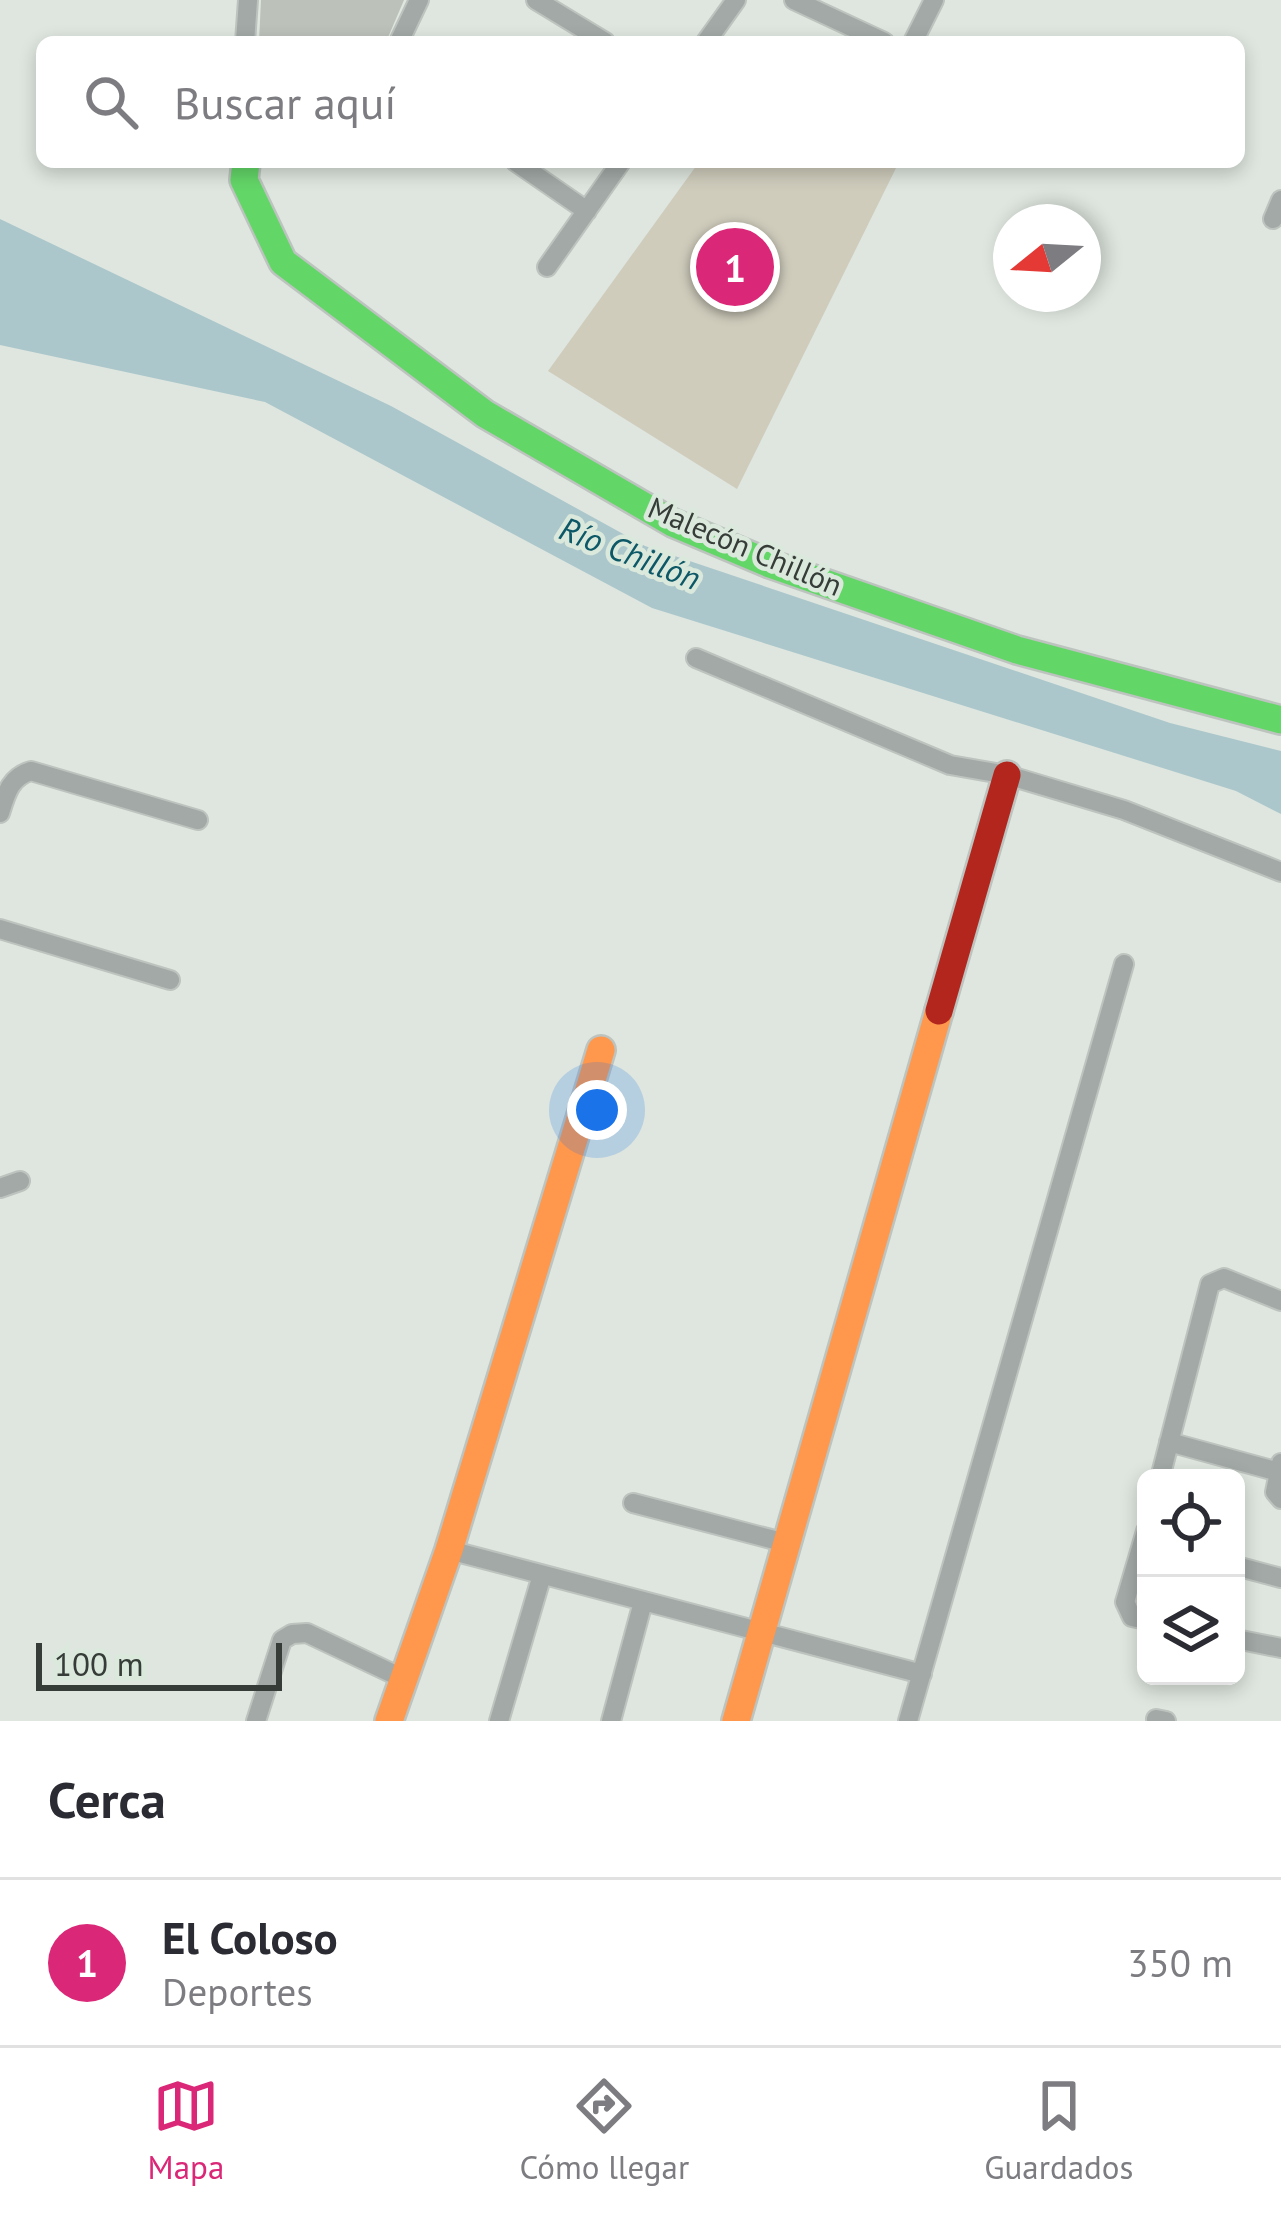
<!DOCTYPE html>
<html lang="es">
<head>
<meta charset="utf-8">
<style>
  body { margin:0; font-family:"PT Sans",sans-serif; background:#f2f2f3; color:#2b2b33 }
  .controls { position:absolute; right:36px; bottom:36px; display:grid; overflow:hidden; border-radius:18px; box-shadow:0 6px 18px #0003 }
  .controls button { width:108px; height:108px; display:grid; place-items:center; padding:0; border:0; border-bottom:3px solid #e1e1e2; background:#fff; color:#2b2b33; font:60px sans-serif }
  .compass { position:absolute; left:993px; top:204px; width:108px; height:108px; border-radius:50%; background:#fff; box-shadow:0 6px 18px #0003; rotate:252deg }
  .scale { position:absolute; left:36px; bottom:30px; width:246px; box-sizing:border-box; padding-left:12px; border:6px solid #363c37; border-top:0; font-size:33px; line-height:42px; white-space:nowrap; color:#363c37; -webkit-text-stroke:9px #dbe9dd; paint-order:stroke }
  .you { position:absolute; left:597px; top:1110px; width:42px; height:42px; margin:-30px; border:9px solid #fff; border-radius:50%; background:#1a73e8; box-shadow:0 0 0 18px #1a73e833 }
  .badge { display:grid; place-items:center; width:78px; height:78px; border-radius:50%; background:#db2777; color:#fff; font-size:39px; font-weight:700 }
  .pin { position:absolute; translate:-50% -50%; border:6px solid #fff; box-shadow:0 3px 12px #0006 }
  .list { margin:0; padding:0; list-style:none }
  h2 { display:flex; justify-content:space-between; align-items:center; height:156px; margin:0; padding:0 48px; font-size:51px }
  h2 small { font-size:39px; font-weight:400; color:#7c7c81 }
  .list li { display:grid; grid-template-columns:78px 1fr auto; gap:36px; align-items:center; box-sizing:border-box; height:168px; padding:0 48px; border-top:3px solid #e1e1e2 }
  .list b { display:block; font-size:45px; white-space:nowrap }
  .list p { margin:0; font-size:39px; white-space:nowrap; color:#7c7c81 }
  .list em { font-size:39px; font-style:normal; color:#7c7c81 }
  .icon { flex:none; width:66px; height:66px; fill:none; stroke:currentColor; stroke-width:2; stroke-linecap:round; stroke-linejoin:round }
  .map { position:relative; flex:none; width:1281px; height:1721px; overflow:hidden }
  .search { position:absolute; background:#fff; box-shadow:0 6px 18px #0003; left:36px; right:36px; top:36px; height:132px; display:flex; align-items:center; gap:30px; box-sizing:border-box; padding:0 42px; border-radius:18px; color:#7c7c81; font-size:45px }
  .sheet { height:324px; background:#fff }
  nav { display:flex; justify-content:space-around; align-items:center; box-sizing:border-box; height:168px; border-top:3px solid #e1e1e2; background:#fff; font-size:33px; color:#7c7c81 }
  nav a { display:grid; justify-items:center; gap:6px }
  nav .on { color:#db2777 }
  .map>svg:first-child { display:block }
  .green { fill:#cfccbc }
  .water { fill:#acc7cb }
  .building { fill:#bcc1ba }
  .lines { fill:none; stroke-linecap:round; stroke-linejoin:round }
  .street-casing { stroke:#bdc3be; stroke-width:22 }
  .fast-casing { stroke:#bdc3be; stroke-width:32 }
  .slow-casing { stroke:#bdc3be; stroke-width:32 }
  .jam-casing { stroke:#bdc3be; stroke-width:32 }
  .street { stroke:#a2a9a6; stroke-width:18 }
  .fast { stroke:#63d668; stroke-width:27 }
  .slow { stroke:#ff974d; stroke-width:27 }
  .jam { stroke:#b3261e; stroke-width:27 }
  .labels { text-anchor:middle; stroke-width:9; stroke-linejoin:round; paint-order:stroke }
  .street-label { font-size:30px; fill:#363c37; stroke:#dbe9dd }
  .water-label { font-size:33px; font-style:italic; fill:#0d5867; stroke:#dbe9dd }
</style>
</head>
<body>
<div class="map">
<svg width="1281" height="1721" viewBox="0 0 1281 1721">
  <rect width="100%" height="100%" fill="#dee6df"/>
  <path class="green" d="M 699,162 L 899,162 L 737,489 L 548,371 Z"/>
  <path class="water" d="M 0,219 L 391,406 L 645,546 L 1170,723 L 1281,751 L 1281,814 L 1236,791 L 652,608 L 265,402 L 0,345 Z"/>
  <path class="building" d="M 261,0 L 404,0 L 386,42 L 259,42 Z"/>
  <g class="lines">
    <defs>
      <path id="street" d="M 536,0 L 605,42
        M 794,0 L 884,42
        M 245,42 L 248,0
        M 399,42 L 419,0
        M 706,42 L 736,0
        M 913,42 L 934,0
        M 516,162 L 587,211
        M 1273,219 L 1281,200
        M 547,267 L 621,162
        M 696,658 L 950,765 L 1007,775 L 1124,810 L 1281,872
        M 0,813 C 6,794 10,777 31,771 L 198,820
        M 0,929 L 170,980
        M 0,1188 L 20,1181
        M 1169,1442 L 1279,1472
        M 1281,1463 L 1275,1492 L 1281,1499
        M 1160,1478 L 1210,1284 L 1224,1278 L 1281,1301
        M 633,1503 L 786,1543
        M 1146,1531 L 1125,1602 L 1132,1617 L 1146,1620
        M 449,1550 L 922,1674
        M 1236,1566 L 1281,1578
        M 1236,1639 L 1281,1648
        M 1156,1719 L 1166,1721
        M 256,1721 L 282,1640 L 292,1634 L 307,1633 L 404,1679
        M 499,1721 L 542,1575
        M 611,1721 L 643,1602
        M 908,1721 L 1124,964"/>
      <path id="fast" d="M 246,162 L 244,180 L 283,262 L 485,414 L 673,523 L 770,564 L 1017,650 L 1281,720"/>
      <path id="slow" d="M 389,1721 L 449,1550 L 601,1050
        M 736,1721 L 939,1011"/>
      <path id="jam" d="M 939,1011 L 1007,775"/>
    </defs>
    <use href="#street" class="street-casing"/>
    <use href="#fast" class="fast-casing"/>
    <use href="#slow" class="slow-casing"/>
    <use href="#jam" class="jam-casing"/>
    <use href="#street" class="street"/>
    <use href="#fast" class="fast"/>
    <use href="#slow" class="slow"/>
    <use href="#jam" class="jam"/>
  </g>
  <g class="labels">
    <g class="street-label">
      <text transform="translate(745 547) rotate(23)" y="10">Malecón Chillón</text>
    </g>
    <g class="water-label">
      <text transform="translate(630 553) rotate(21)" y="12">Río Chillón</text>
    </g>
  </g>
</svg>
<div class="controls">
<button><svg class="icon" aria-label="locate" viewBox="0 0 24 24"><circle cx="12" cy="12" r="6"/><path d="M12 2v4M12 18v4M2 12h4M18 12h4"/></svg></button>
<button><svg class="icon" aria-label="layers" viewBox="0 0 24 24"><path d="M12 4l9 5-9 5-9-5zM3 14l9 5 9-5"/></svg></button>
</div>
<svg class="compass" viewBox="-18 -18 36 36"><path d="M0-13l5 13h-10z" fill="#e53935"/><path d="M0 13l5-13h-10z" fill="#7c7c81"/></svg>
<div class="scale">100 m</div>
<div class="you"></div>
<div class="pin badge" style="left:735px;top:267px">1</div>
<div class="search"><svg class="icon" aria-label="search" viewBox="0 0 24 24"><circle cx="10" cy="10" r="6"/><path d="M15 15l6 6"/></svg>Buscar aquí</div>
</div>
<section class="sheet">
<h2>Cerca<small></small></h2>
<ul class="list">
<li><span class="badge">1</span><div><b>El Coloso</b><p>Deportes</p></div><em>350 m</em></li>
</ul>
</section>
<nav>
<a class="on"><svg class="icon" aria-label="map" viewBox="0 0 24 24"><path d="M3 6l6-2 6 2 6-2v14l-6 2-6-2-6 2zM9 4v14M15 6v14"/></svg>Mapa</a>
<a><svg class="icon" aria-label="directions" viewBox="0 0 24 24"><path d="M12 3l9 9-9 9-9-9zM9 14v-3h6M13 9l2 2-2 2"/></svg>Cómo llegar</a>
<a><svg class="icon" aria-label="saved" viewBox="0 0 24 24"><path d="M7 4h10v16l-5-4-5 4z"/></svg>Guardados</a>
</nav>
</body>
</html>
